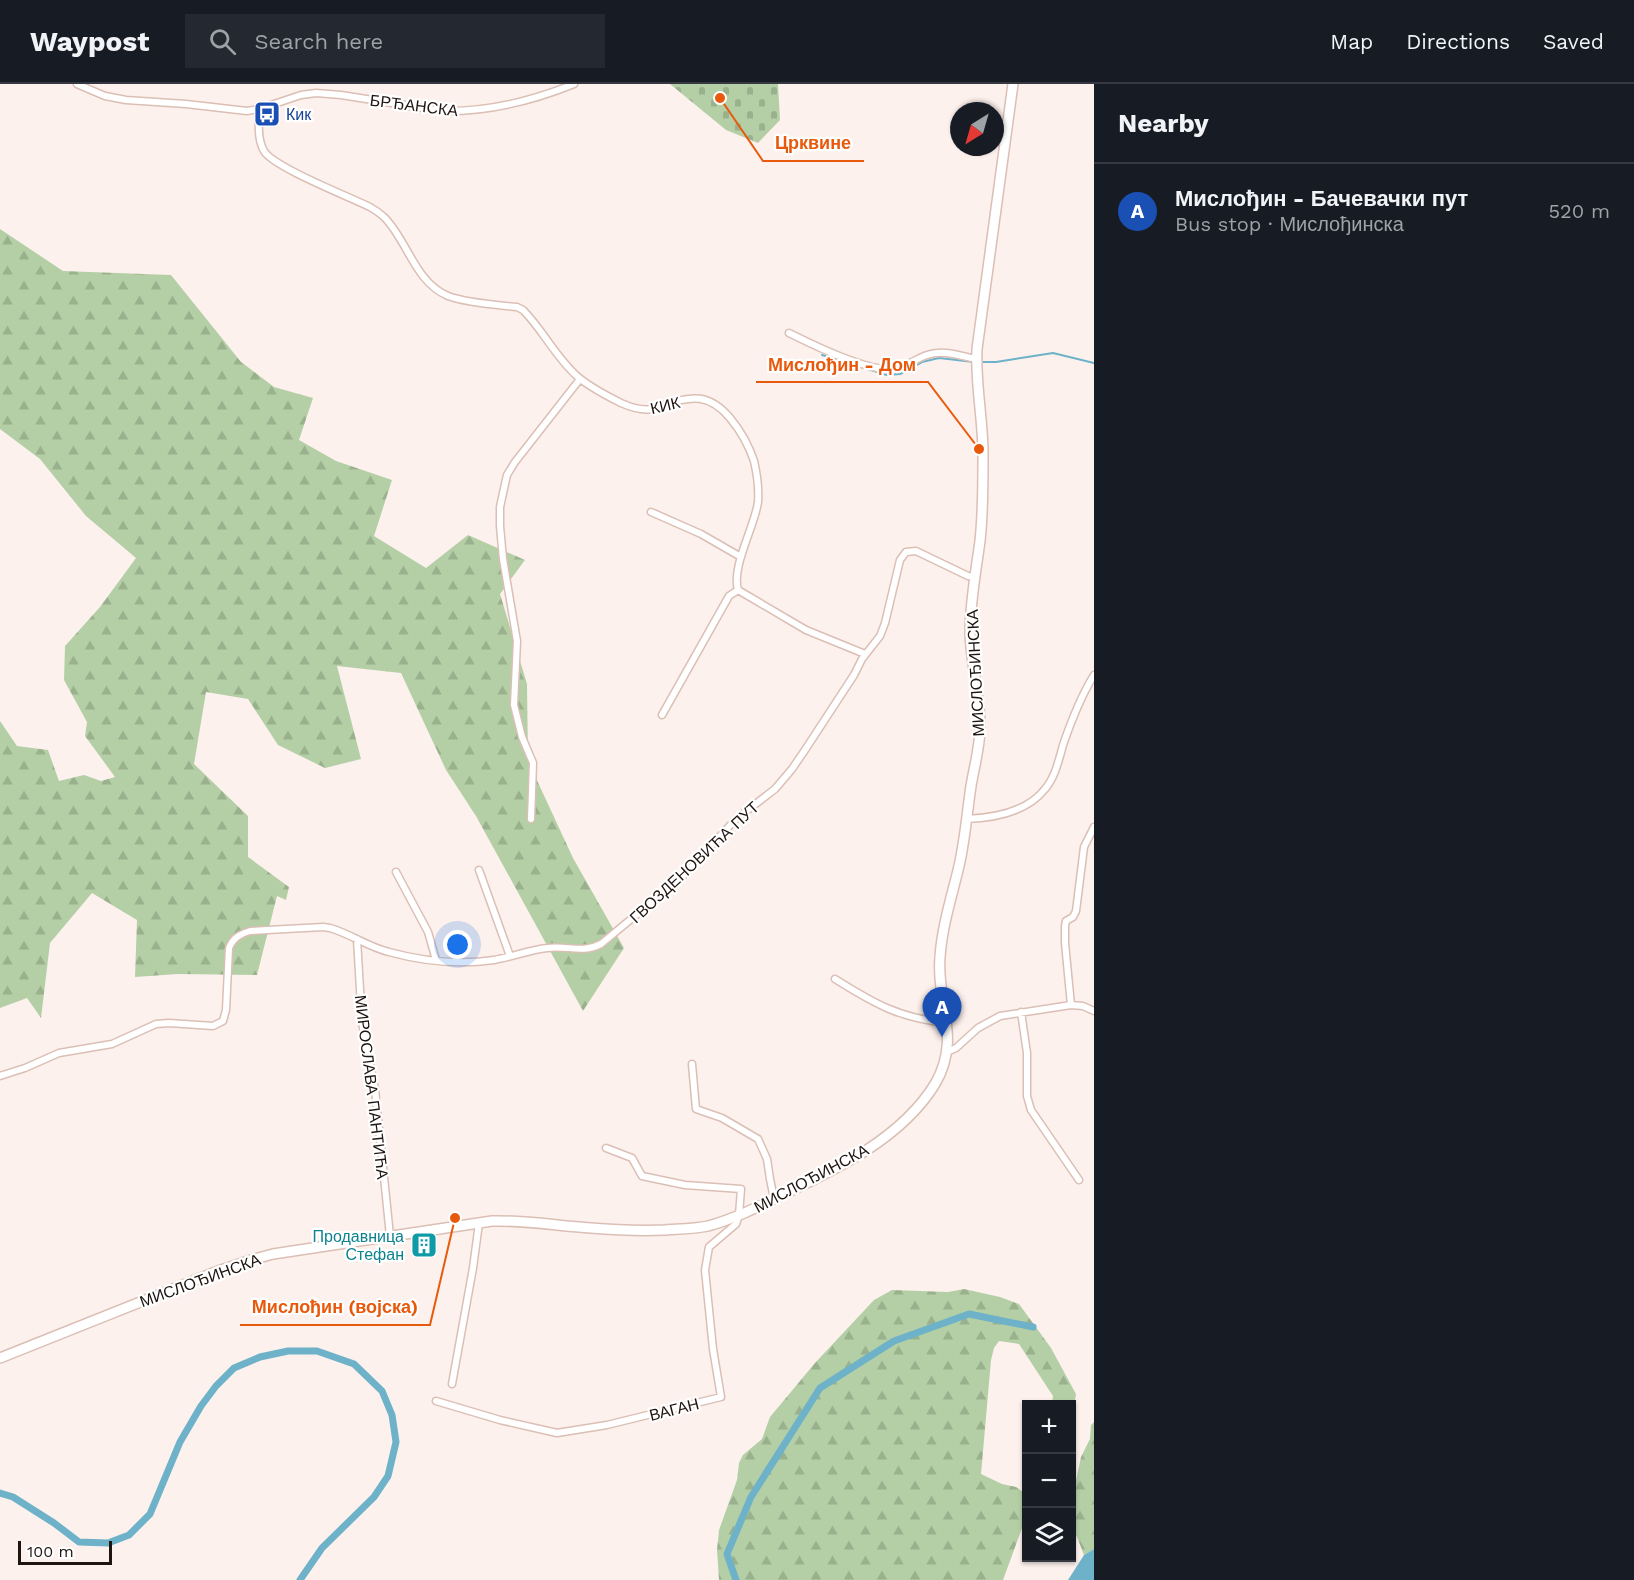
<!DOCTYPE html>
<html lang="en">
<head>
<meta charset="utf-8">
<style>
  body { margin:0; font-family:"Work Sans",sans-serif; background:#242831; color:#f1f3f6 }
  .controls { position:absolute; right:18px; bottom:18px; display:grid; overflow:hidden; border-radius:0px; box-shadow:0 2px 4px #0004 }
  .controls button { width:54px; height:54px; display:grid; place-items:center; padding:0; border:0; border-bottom:2px solid #363941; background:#171b24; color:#f1f3f6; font:30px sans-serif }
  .compass { position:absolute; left:950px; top:18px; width:54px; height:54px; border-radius:50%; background:#171b24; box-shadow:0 2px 4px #0004; rotate:217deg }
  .scale { position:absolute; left:18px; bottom:15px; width:94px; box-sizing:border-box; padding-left:6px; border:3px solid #1e1410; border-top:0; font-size:16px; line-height:21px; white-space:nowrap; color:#1e1410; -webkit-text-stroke:4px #fff; paint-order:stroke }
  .you { position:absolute; left:458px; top:861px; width:21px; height:21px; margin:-15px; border:4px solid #fff; border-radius:50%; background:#1a73e8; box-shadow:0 0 0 9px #1a73e833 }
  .badge { display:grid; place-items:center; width:39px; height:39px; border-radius:50%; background:#0488a9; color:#fff; font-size:20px; font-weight:700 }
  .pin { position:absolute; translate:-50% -50px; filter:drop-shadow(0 2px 3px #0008) }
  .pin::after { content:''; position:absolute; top:32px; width:21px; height:18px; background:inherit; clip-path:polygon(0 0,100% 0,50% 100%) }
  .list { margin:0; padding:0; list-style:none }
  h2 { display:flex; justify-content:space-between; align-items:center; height:78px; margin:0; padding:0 24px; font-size:26px }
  h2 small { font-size:20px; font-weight:400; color:#9ea1a6 }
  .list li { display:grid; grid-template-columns:39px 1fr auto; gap:18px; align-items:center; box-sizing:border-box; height:96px; padding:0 24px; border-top:2px solid #363941 }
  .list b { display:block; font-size:22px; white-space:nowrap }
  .list p { margin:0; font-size:20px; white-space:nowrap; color:#9ea1a6 }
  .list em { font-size:20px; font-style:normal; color:#9ea1a6 }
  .icon { flex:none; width:33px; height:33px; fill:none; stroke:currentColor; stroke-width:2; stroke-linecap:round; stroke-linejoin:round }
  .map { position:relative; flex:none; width:1094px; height:1496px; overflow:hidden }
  header { display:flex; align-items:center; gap:36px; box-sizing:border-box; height:84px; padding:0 30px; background:#171b24; border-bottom:2px solid #363941 }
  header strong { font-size:28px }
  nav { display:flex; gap:33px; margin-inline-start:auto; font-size:21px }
  .search { width:420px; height:54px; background:#242831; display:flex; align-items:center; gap:15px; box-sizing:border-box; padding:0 21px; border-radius:0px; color:#9ea1a6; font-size:22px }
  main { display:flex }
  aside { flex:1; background:#171b24 }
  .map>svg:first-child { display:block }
  .forest { fill:url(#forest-firs) }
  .cemetery { fill:url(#cemetery-stones) }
  .water { fill:#6db2c8 }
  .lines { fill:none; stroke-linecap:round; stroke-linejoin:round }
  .stream { stroke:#6db2c8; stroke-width:2 }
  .canal { stroke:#6db2c8; stroke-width:7 }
  .minor-casing { stroke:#dbbfb5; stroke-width:9 }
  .secondary-casing { stroke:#dbbfb5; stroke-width:12 }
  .minor { stroke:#fff; stroke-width:6 }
  .secondary { stroke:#fff; stroke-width:9 }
  .labels { text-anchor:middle; stroke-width:4.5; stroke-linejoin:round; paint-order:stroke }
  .street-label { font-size:16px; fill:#1e1410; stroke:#fff }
  .transit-label { font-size:16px; fill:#164399; stroke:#fff; text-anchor:start }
  .culture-label { font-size:16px; fill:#0d838f; stroke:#fff; text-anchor:end }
  .leader { fill:none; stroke:#e8590c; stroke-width:2 }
  .callout-dot { fill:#e8590c; stroke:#fff; stroke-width:2 }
  .callout-label { font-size:18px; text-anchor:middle; font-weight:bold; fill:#e8590c; stroke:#fff; stroke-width:4.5; stroke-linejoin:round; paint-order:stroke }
</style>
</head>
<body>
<header>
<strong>Waypost</strong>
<div class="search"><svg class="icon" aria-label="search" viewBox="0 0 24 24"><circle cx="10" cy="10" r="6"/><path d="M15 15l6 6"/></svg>Search here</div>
<nav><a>Map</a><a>Directions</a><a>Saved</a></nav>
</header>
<main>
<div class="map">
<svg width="1094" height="1496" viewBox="0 0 1094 1496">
  <defs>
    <pattern id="forest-firs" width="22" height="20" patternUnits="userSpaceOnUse" patternTransform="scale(1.5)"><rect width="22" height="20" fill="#b4cfa6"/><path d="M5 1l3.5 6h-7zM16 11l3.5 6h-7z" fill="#9ab18e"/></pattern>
    <pattern id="cemetery-stones" width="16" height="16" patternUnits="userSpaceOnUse" patternTransform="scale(1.5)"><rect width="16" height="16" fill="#b4cfa6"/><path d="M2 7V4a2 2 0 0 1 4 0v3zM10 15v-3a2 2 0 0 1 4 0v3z" fill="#9ab18e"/></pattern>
  </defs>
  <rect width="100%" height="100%" fill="#fdf1ed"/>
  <path class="forest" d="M 0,145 L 63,187 L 171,191 L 241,278 L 274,303 L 313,314 L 299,356 L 336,377 L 392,396 L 374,452 L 426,484 L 468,451 L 525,476 L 500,510 L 527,600 L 528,677 L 573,774 L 624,864 L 583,927 L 476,732 L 446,686 L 401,589 L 337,582 L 361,675 L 325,684 L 278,661 L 248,615 L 206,608 L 194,680 L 248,732 L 248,773 L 289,803 L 286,816 L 277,812 L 257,891 L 178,890 L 135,893 L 137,836 L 92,809 L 50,859 L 41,934 L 27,914 L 0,924 L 0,637 L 17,662 L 48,666 L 59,697 L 84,691 L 101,697 L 115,693 L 85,652 L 87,638 L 64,596 L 65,562 L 100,523 L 136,474 L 86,432 L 40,375 L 0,345 Z
    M 964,1205 L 1000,1213 L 1019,1220 L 1051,1264 L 1076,1310 L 1072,1333 L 1072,1320 L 1052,1320 L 1053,1312 L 1019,1260 L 999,1257 L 994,1264 L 991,1276 L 981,1390 L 1002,1400 L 1016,1403 L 1023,1408 L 1026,1415 L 1026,1433 L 1003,1496 L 719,1496 L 717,1466 L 719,1446 L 737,1396 L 739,1379 L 743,1371 L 762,1355 L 770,1333 L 815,1279 L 874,1216 L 892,1206 L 948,1208 Z
    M 1094,1338 L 1094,1465 L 1084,1471 L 1077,1453 L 1072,1445 L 1072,1416 L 1081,1373 L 1090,1355 L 1091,1341 Z"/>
  <path class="cemetery" d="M 670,0 L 778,0 L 780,36 L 758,59 L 726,46 Z"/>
  <path class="water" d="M 1094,1465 L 1094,1496 L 1068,1496 L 1084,1471 Z"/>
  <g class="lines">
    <path class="stream" d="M 822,271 L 887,291 L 900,290 L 922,278 L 939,274 L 974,278
      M 981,278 L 996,278 L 1053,269 L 1094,279"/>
    <path class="canal" d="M 0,1409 L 13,1413 L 54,1439 L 79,1458 L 108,1459 L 129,1451 L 150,1430 L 180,1358 L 201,1322 L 216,1302 L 234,1284 L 260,1273 L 288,1267 L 317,1267 L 354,1280 L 382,1307 L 392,1331 L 396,1358 L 388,1392 L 374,1413 L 322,1464 L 300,1496
      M 736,1496 L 727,1470 L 751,1413 L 820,1304 L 894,1257 L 969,1230 L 1033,1243"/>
    <defs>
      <path id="minor" d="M 77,0 L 105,12 L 126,16 L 186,20 L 247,27 L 259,25 L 301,11 L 316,9 L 341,11 L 442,27 C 488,28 532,17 574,0
        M 259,25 C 259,38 257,55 264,67 C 273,83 350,113 370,123 C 375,126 381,130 385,134 C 408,158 415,198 448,212 C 467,219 497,221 517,223 L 523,226 C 543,246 556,274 578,293 C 590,303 607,312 621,319 C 630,323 641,327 652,325 C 656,325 660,322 664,321 C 692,311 710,310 730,334 C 740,346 749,362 754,377 C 757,390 759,405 758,418 C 755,442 731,483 738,506 L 806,546 L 865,570
        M 789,249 C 811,260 869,288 893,285 C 905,284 915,275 927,271 C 942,265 961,272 976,275
        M 651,428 L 701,450 L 741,473
        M 662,631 L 729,512 L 738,506
        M 531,735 L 533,679 L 522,653 L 514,621 L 517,557 L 503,475 L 500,442 L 500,423 L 507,391 L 515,378 L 580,295
        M 966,735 C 995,734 1027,728 1045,705 C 1056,692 1059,674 1064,658 C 1072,635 1081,612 1094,591
        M 479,786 L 510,872
        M 396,788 L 428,848 L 436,876
        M 357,855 L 362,939 L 375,1005 L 390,1152
        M 835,895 C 875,920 899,934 947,939
        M 1071,921 L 1065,859 L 1065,842 L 1066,837 L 1073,833 L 1076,827 L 1084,763 L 1094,743
        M 1021,928 L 1027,969 L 1027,1012 L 1031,1026 L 1079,1096
        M 947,968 L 956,964 L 978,944 L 1000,932 L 1071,921 L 1083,922 L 1094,927
        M 692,980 L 696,1025 L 722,1034 L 758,1055 L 767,1075 L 770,1095 L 774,1115
        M 0,992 L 25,984 L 59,969 L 112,960 L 156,940 L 169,939 L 213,942 L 223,937 L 226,926 L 229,864 C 233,854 240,850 250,847 L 323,843 L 330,844 C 351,850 368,863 389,868 C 422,877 460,881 494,876 C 512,873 529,866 547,864 C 567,861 582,870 601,860 L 682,793 L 736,735 L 775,705 L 792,685 L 805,666 L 854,591 L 862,575 L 880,552 L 885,539 L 900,476 L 906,468 L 916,467 L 968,492 L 975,493
        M 452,1300 L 473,1184 L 479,1139
        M 436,1317 L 500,1336 L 557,1349 L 607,1341 L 721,1313 L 713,1265 L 705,1186 L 709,1163 L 736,1140 L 739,1131 L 741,1105 L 685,1101 L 642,1092 L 632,1074 L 606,1064"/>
      <path id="secondary" d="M 0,1274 L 218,1187 L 251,1176 L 273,1170 L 492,1137 C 525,1136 558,1142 591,1144 C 615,1146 640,1147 665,1146 C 679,1145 694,1145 708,1142 C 734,1135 758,1123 782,1111 C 837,1085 902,1054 935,1000 C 962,954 936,919 940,873 C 942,842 952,812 959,782 C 965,756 967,729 971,702 C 974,684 979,666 980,647 C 981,615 971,582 970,549 C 970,518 976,487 980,457 C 983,430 983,403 983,376 C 984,339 975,302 977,265 L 1013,0"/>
    </defs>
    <use href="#minor" class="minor-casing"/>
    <use href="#secondary" class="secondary-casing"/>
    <use href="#minor" class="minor"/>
    <use href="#secondary" class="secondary"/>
  </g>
  <defs>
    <symbol id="bus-square" viewBox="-11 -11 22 22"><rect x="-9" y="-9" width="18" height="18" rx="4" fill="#1a4fb4" stroke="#fff"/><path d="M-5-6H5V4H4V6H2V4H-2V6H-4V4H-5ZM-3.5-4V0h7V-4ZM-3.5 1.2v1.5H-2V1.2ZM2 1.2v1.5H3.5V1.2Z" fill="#fff"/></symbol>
    <symbol id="building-square" viewBox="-11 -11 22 22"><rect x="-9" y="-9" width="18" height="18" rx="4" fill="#0f9aa8" stroke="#fff"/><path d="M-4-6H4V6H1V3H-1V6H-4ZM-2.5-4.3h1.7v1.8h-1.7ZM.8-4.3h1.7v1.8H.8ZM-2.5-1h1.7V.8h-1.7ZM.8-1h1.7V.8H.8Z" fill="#fff"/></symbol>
  </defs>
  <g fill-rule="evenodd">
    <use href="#bus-square" x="252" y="15" width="30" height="30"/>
    <use href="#building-square" x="409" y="1146" width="30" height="30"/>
  </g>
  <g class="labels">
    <g class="street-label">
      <text transform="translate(414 21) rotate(7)" y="6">БРЂАНСКА</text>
      <text transform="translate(665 321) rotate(-13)" y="6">КИК</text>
      <text transform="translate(975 589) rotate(-93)" y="6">МИСЛОЂИНСКА</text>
      <text transform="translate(694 778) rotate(-43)" y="6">ГВОЗДЕНОВИЋА ПУТ</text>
      <text transform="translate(372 1003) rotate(83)" y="6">МИРОСЛАВА ПАНТИЋА</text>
      <text transform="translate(811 1094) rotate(-28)" y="6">МИСЛОЂИНСКА</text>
      <text transform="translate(200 1196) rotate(-20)" y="6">МИСЛОЂИНСКА</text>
      <text transform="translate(674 1325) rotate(-14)" y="6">ВАГАН</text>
    </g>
    <g class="transit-label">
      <text x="286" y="36">Кик</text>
    </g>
    <g class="culture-label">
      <text x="404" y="1158">Продавница<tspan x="404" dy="18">Стефан</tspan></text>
    </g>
  </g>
  <path class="leader" d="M720 14L763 77H864M979 365L928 298H756M455 1134L430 1241H240"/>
  <g class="callout-dot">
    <circle cx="720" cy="14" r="6"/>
    <circle cx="979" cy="365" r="6"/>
    <circle cx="455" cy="1134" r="6"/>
  </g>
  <g class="callout-label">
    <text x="813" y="65">Црквине</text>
    <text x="842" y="287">Мислођин - Дом</text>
    <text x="335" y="1229">Мислођин (војска)</text>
  </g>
</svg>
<div class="controls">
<button>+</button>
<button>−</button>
<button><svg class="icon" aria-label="layers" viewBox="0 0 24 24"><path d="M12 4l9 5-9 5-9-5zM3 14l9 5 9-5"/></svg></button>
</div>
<svg class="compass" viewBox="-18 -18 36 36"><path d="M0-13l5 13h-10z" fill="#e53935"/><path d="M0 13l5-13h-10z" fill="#9ea1a6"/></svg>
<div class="scale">100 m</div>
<div class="you"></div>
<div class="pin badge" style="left:942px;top:953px;background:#1a4fb4">A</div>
</div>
<aside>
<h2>Nearby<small></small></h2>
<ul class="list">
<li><span class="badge" style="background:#1a4fb4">A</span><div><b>Мислођин - Бачевачки пут</b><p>Bus stop · Мислођинска</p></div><em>520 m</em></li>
</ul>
</aside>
</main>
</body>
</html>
